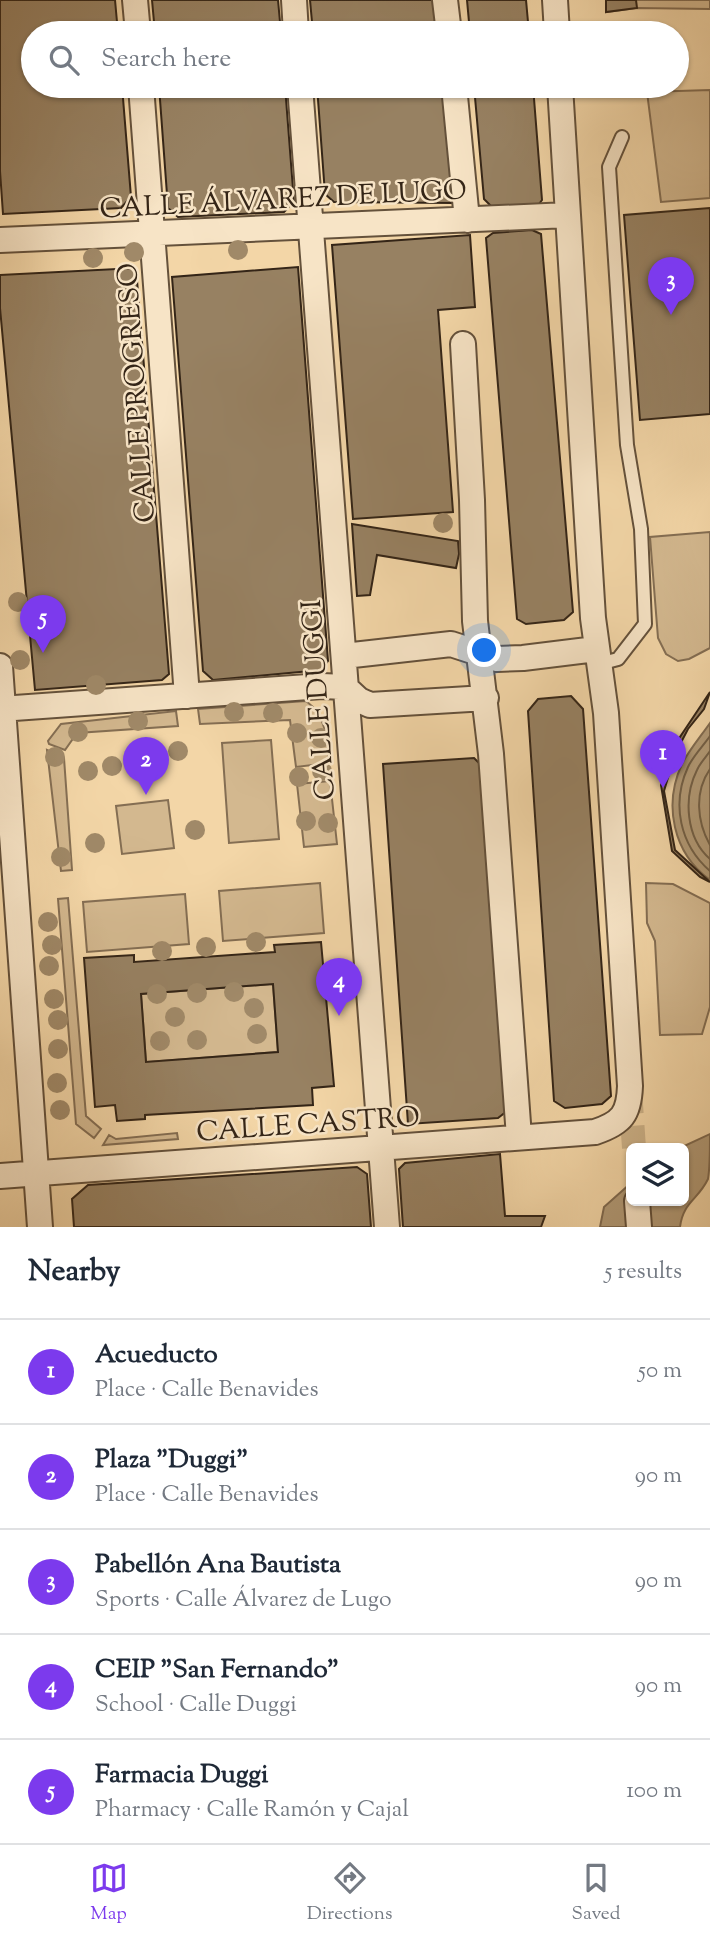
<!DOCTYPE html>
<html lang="en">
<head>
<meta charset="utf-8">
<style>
  body { margin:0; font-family:"Sorts Mill Goudy",serif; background:#f2f2f3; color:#1f2937 }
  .controls { position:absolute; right:21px; bottom:21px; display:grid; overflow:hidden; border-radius:10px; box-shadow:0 2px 5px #0004 }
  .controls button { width:63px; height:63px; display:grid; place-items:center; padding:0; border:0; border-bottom:2px solid #e0e1e3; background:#fff; color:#1f2937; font:35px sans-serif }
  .you { position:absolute; left:485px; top:651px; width:24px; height:24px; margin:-18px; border:5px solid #fff; border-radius:50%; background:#1a73e8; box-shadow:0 0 0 10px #1a73e833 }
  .badge { display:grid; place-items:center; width:46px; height:46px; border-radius:50%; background:#7c3aed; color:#fff; font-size:23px; font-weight:700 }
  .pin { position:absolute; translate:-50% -58px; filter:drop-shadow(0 2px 4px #0008) }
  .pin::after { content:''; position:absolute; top:37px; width:24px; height:21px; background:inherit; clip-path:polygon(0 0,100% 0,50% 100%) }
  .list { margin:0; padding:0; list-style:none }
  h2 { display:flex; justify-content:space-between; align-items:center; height:91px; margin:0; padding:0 28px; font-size:30px }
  h2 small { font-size:23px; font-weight:400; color:#747a83 }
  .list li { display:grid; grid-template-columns:46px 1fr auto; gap:21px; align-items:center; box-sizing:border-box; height:105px; padding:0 28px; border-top:2px solid #e0e1e3 }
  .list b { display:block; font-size:26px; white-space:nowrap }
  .list p { margin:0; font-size:23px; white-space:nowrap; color:#747a83 }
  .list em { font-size:23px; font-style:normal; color:#747a83 }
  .icon { flex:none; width:38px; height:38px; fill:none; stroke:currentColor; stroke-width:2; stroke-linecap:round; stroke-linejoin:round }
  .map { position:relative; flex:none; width:710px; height:1227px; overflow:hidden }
  .search { position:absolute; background:#fff; box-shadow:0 2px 5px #0004; left:21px; right:21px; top:21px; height:77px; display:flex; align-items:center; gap:18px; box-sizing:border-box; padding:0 24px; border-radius:38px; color:#747a83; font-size:26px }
  .sheet { height:616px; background:#fff }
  nav { display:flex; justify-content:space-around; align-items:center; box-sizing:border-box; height:98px; border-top:2px solid #e0e1e3; background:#fff; font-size:19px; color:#747a83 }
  nav a { display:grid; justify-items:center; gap:4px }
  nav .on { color:#7c3aed }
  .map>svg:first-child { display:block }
  .green { fill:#d3b88f; stroke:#846e53; stroke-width:2 }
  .water { fill:#b29a76; stroke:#806b50; stroke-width:2 }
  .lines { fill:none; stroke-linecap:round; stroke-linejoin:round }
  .shore { stroke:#736046; stroke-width:2 }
  .building { fill:#978162; stroke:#342517; stroke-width:2; fill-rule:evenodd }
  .street-tunnel { stroke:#cdb38a; stroke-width:24; stroke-dasharray:24 12; stroke-linecap:butt }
  .lane-casing { stroke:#64513b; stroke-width:16 }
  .street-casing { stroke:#64513b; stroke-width:28 }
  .lane { stroke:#f7e4c6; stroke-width:12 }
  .street { stroke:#f7e4c6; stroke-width:24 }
  .tree { fill:#a08968 }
  .labels { text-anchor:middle; stroke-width:5; stroke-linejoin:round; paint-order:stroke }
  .street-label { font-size:28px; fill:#342517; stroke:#f7e4c6 }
</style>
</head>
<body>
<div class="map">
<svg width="710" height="1227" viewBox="0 0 710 1227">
  <rect width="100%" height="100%" fill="#f3d6a7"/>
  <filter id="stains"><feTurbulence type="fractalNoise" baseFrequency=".00286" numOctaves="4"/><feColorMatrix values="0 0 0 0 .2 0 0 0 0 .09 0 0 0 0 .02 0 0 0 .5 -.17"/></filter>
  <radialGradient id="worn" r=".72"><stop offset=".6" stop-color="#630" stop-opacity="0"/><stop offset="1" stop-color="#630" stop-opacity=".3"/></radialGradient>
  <path class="green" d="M 606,0 L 710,0 L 710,9 L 637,8 L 606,12 Z
    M 710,90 L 710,198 L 661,202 L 647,92 Z
    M 710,532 L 710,648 L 689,659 L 678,661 L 666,654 L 658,638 L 650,537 Z
    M 306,701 C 326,715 328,741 329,763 L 296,767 L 290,720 L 200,724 L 198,709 Z
    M 176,711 L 178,726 L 77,733 L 65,750 L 49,744 L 48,741 L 61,724 Z
    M 271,740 L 279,839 L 229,843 L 222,743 Z
    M 47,750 L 64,758 L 72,870 L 61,871 Z
    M 330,781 L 337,844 L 304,847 L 297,784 Z
    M 168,800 L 174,848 L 122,854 L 116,806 Z
    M 320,883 L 324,933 L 223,941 L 219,891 Z
    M 646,883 L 673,884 L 710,903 L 710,1007 L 702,1034 L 660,1035 L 655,941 L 647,923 Z
    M 185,894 L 189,944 L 87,952 L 83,902 Z
    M 68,898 L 86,1116 L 101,1129 L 94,1138 L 76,1124 L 58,899 Z
    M 273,984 L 278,1052 L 146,1062 L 141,994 Z
    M 177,1133 L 178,1139 L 103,1145 L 109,1135 L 116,1139 Z"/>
  <path class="water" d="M 710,723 L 710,880 C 673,853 663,805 682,764 C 689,750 701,736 710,723 Z
    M 710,1134 C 710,1147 710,1168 708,1179 C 698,1200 683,1202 680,1227 L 600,1227 L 604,1207 L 631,1183 L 631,1201 L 684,1201 L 684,1148 L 680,1148 Z"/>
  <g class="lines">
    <path class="shore" d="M 710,736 C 703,746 693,756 688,767 C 671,804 680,845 710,871
      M 710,751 C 706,757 700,763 697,770 C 683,798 686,838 710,859
      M 710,769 C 694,792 697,822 710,845"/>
  </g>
  <path class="building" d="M 0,0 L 115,0 L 118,33 L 33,33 L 33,86 L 122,86 L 131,197 L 121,208 L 3,214 L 0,171 Z
    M 152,0 L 278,0 L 281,33 L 155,33 Z
    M 310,0 L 437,0 L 439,33 L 313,33 Z
    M 467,0 L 526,0 L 529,33 L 470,33 Z
    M 606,0 L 636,0 L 637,8 L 606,12 Z
    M 159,86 L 285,86 L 294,202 L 284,212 L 178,217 L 168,208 Z
    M 317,86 L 444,86 L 453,203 L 334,202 L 325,194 Z
    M 474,86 L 533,86 L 542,200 L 536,208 L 493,208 L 484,199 Z
    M 710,208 L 710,414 L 640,420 L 624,215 Z
    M 532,230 L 541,234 L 573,612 L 564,620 L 526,624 L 517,619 L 486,238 L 493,233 Z
    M 470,235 L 475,307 L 438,310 L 453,512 L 353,519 L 332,245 Z
    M 298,267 L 328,661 L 321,670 L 213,680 L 203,671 L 172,277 Z
    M 136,268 L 169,674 L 162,680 L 35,690 L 0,308 L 0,275 Z
    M 352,524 L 458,541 L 459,554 L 456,568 L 377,555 L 370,595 L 357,596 Z
    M 710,692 L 704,709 L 688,729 L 675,754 L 664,791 L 675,850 L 710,882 L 700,877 L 672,851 L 661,785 L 678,740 Z
    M 571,696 L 583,709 L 611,1096 L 602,1104 L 565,1108 L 554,1101 L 528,711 L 538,699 Z
    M 474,758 L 483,767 L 507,1111 L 498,1118 L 408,1124 L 383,764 Z
    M 321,942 L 334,1086 L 312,1088 L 313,1105 L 145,1115 L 145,1119 L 117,1121 L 115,1105 L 95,1107 L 84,958 L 134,955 L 134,962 L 275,952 L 274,945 ZM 273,984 L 278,1052 L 146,1062 L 141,994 Z
    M 500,1154 L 505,1216 L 545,1216 L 541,1227 L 403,1227 L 399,1169 L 405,1163 Z
    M 357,1167 L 367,1174 L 371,1227 L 74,1227 L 72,1199 L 88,1185 Z"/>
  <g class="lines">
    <path class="street-tunnel" d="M 630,1090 L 634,1148"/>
    <defs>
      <path id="lane" d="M 599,664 L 618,659 L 645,624 L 641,529 L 627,445 L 609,167 L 622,137"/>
      <path id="street" d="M 135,0 L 138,33
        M 294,0 L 296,33
        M 445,0 L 449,33
        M 555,0 L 557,33
        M 141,86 L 187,696
        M 300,86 L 387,1227
        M 454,86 L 467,220
        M 0,240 L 568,215
        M 463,344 L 472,500 L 475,621 L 491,754 L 519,1137
        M 344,656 L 451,644 L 497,659 L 523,658 L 596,649
        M 0,666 L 40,1227
        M 0,709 L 322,686 L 345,687 L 359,700 L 370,705 L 486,698
        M 0,1176 L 595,1132 C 622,1123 629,1114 630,1086 L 606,713 L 593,618 L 560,86
        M 637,1201 L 639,1227"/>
    </defs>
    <use href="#lane" class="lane-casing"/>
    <use href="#street" class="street-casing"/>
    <use href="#lane" class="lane"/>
    <use href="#street" class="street"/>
  </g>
  <g class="tree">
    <circle cx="238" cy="250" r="10"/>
    <circle cx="134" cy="252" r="10"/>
    <circle cx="93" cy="258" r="10"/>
    <circle cx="443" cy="523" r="10"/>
    <circle cx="18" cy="602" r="10"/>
    <circle cx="20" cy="660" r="10"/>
    <circle cx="96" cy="685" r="10"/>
    <circle cx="234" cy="712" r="10"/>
    <circle cx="273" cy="713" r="10"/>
    <circle cx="138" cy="721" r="10"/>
    <circle cx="78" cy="732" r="10"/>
    <circle cx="297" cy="733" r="10"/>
    <circle cx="321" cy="738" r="10"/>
    <circle cx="178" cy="751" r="10"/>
    <circle cx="55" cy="757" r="10"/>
    <circle cx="112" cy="766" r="10"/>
    <circle cx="88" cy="771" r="10"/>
    <circle cx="322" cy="771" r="10"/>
    <circle cx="299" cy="777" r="10"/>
    <circle cx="306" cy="821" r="10"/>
    <circle cx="328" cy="823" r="10"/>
    <circle cx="195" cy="830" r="10"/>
    <circle cx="95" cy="843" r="10"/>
    <circle cx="61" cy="857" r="10"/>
    <circle cx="48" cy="922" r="10"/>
    <circle cx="256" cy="942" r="10"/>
    <circle cx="52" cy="945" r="10"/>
    <circle cx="206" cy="947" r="10"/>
    <circle cx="162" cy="951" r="10"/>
    <circle cx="49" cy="966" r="10"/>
    <circle cx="234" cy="992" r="10"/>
    <circle cx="197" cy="993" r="10"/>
    <circle cx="157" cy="994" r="10"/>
    <circle cx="54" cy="999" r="10"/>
    <circle cx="254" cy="1008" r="10"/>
    <circle cx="175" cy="1017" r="10"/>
    <circle cx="58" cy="1020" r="10"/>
    <circle cx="257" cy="1034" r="10"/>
    <circle cx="197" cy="1040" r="10"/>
    <circle cx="160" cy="1041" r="10"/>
    <circle cx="58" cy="1049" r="10"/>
    <circle cx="57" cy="1083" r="10"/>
    <circle cx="60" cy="1110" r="10"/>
  </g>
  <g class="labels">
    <g class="street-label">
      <text transform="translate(283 198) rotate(-3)" y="10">CALLE ÁLVAREZ DE LUGO</text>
      <text transform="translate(135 393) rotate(-94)" y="10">CALLE PROGRESO</text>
      <text transform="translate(317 700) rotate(-94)" y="10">CALLE DUGGI</text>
      <text transform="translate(308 1123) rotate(-4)" y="10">CALLE CASTRO</text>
    </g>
  </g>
  <rect width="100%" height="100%" filter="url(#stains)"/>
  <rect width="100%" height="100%" fill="url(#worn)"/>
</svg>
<div class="controls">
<button><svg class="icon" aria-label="layers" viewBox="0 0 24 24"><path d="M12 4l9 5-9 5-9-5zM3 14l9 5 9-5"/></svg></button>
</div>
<div class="you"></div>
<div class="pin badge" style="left:663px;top:788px">1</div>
<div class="pin badge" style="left:146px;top:795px">2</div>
<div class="pin badge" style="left:671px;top:315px">3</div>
<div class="pin badge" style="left:339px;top:1016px">4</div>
<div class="pin badge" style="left:43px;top:653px">5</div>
<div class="search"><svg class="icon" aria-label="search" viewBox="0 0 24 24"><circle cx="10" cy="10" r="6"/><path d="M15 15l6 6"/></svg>Search here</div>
</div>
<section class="sheet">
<h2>Nearby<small>5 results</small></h2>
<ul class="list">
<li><span class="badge">1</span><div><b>Acueducto</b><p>Place · Calle Benavides</p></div><em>50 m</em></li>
<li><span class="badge">2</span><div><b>Plaza &quot;Duggi&quot;</b><p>Place · Calle Benavides</p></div><em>90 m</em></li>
<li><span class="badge">3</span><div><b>Pabellón Ana Bautista</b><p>Sports · Calle Álvarez de Lugo</p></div><em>90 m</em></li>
<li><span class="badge">4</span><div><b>CEIP &quot;San Fernando&quot;</b><p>School · Calle Duggi</p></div><em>90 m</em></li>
<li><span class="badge">5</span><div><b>Farmacia Duggi</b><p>Pharmacy · Calle Ramón y Cajal</p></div><em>100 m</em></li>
</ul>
</section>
<nav>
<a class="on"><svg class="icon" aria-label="map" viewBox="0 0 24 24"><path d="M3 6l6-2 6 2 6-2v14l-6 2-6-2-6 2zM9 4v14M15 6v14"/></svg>Map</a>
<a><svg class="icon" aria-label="directions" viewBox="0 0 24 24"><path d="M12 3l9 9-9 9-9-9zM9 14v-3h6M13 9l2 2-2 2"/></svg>Directions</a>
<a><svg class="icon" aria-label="saved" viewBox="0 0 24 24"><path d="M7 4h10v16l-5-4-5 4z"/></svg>Saved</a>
</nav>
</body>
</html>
